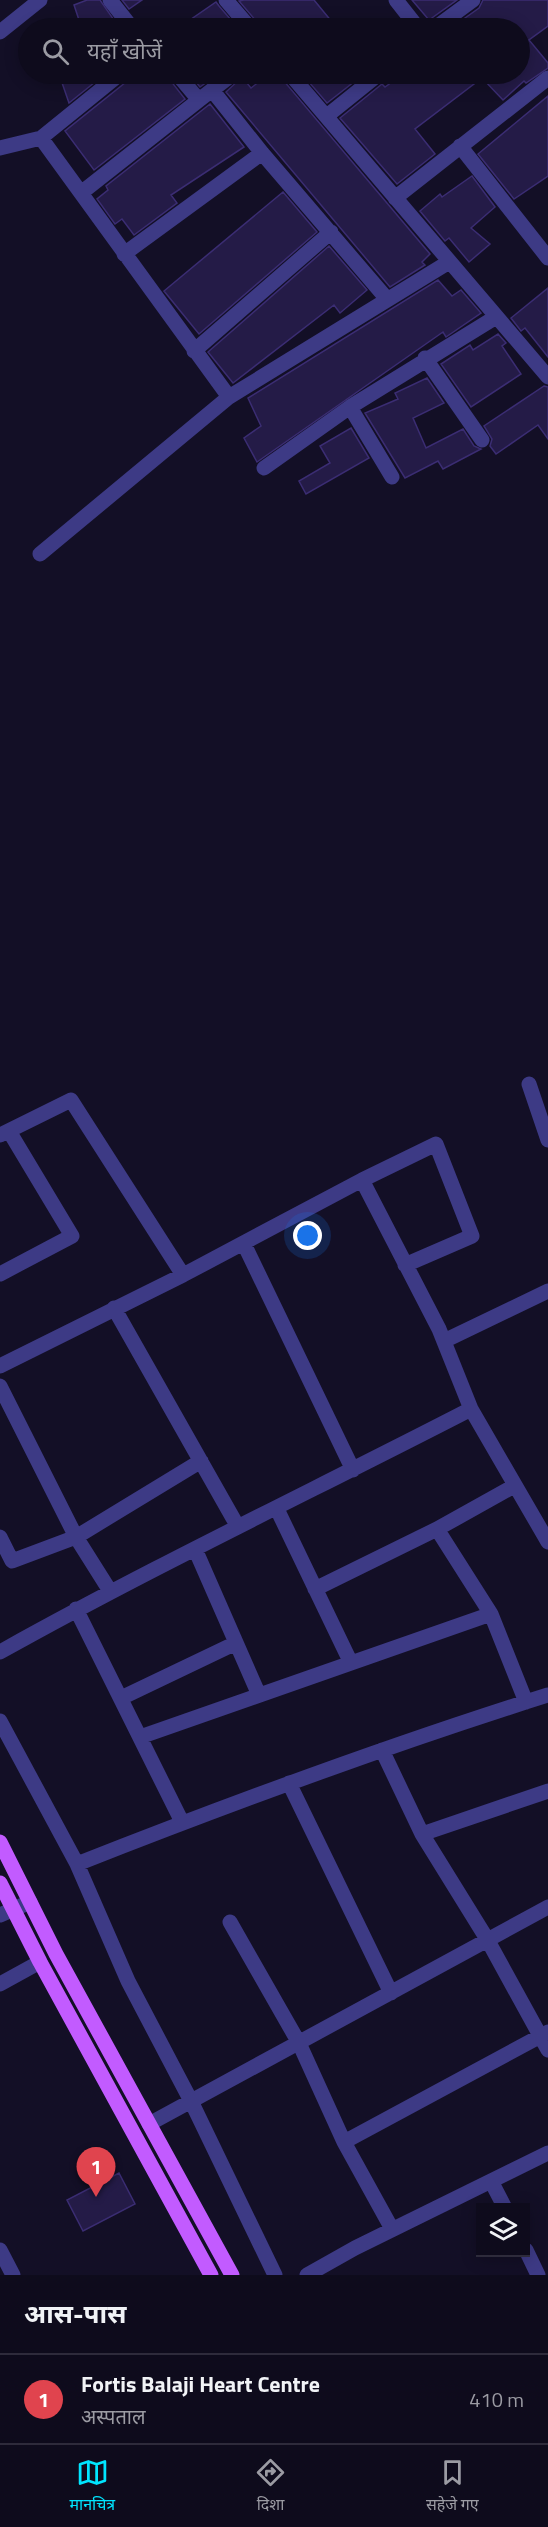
<!DOCTYPE html>
<html lang="hi">
<head>
<meta charset="utf-8">
<style>
  body { margin:0; font-family:"Titillium Web","Noto Sans Devanagari",sans-serif; background:#171425; color:#f1f3f6 }
  .controls { position:absolute; right:18px; bottom:18px; display:grid; overflow:hidden; border-radius:0px; box-shadow:0 3px 15px #0003 }
  .controls button { width:54px; height:54px; display:grid; place-items:center; padding:0; border:0; border-bottom:2px solid #2e2b3b; background:#0e0b1c; color:#f1f3f6; font:30px sans-serif }
  .you { position:absolute; left:308px; top:1236px; width:21px; height:21px; margin:-15px; border:4px solid #fff; border-radius:50%; background:#1a73e8; box-shadow:0 0 0 9px #1a73e833 }
  .badge { display:grid; place-items:center; width:39px; height:39px; border-radius:50%; background:#00e5ff; color:#fff; font-size:20px; font-weight:700 }
  .pin { position:absolute; translate:-50% -50px; filter:drop-shadow(0 2px 3px #0008) }
  .pin::after { content:''; position:absolute; top:32px; width:21px; height:18px; background:inherit; clip-path:polygon(0 0,100% 0,50% 100%) }
  .list { margin:0; padding:0; list-style:none }
  h2 { display:flex; justify-content:space-between; align-items:center; height:78px; margin:0; padding:0 24px; font-size:26px }
  h2 small { font-size:20px; font-weight:400; color:#9b9ba3 }
  .list li { display:grid; grid-template-columns:39px 1fr auto; gap:18px; align-items:center; box-sizing:border-box; height:90px; padding:0 24px; border-top:2px solid #2e2b3b }
  .list b { display:block; font-size:22px; white-space:nowrap }
  .list p { margin:0; font-size:20px; white-space:nowrap; color:#9b9ba3 }
  .list em { font-size:20px; font-style:normal; color:#9b9ba3 }
  .icon { flex:none; width:33px; height:33px; fill:none; stroke:currentColor; stroke-width:2; stroke-linecap:round; stroke-linejoin:round }
  .map { position:relative; flex:none; width:548px; height:2275px; overflow:hidden }
  .search { position:absolute; background:#0e0b1c; box-shadow:0 3px 15px #0003; left:18px; right:18px; top:18px; height:66px; display:flex; align-items:center; gap:15px; box-sizing:border-box; padding:0 21px; border-radius:33px; color:#9b9ba3; font-size:22px }
  .sheet { height:168px; background:#0e0b1c }
  nav { display:flex; justify-content:space-around; align-items:center; box-sizing:border-box; height:84px; border-top:2px solid #2e2b3b; background:#0e0b1c; font-size:16px; color:#9b9ba3 }
  nav a { display:grid; justify-items:center; gap:3px }
  nav .on { color:#00e5ff }
  .map>svg:first-child { display:block }
  .building { fill:#241b47; stroke:#3b2d73; stroke-width:1.5 }
  .lines { fill:none; stroke-linecap:round; stroke-linejoin:round }
  .minor { stroke:#3d3a85; stroke-width:15 }
  .major { stroke:#c25bff; stroke-width:15 }
</style>
</head>
<body>
<div class="map">
<svg width="548" height="2275" viewBox="0 0 548 2275">
  <rect width="100%" height="100%" fill="#130f26"/>
  <path class="building" d="M 87,0 L 100,0 L 114,20 L 109,24 L 110,28 L 93,28 L 90,19 L 80,23 L 74,5 Z
    M 122,0 L 142,0 L 129,9 Z
    M 244,0 L 314,0 L 337,28 L 259,28 L 257,22 L 239,1 Z
    M 412,0 L 457,0 L 429,20 Z
    M 483,0 L 548,0 L 548,26 L 529,40 L 548,63 L 548,68 L 526,83 L 524,81 L 503,100 L 482,78 L 415,129 L 435,154 L 397,184 L 340,118 L 382,84 L 385,87 L 403,74 L 519,74 L 519,28 L 451,28 L 479,8 Z
    M 216,2 L 219,6 L 238,28 L 196,28 L 190,20 Z
    M 59,74 L 105,74 L 69,103 Z
    M 130,74 L 168,74 L 170,80 L 185,99 L 94,170 L 65,131 L 126,82 Z
    M 189,74 L 218,74 L 200,87 Z
    M 269,74 L 281,74 L 283,80 L 430,254 L 422,262 L 425,265 L 390,287 L 226,92 L 242,77 L 251,88 Z
    M 302,74 L 364,74 L 327,103 Z
    M 548,96 L 548,176 L 514,199 L 478,154 Z
    M 210,104 L 244,147 L 171,195 L 177,203 L 134,235 L 122,219 L 115,224 L 97,199 L 108,190 L 106,186 Z
    M 472,176 L 495,207 L 471,228 L 490,244 L 469,262 L 449,238 L 445,241 L 420,211 L 440,194 L 442,197 Z
    M 283,192 L 317,232 L 199,334 L 164,291 Z
    M 329,246 L 367,290 L 340,313 L 334,305 L 233,383 L 208,352 Z
    M 438,280 L 452,296 L 461,290 L 481,313 L 446,337 L 443,332 L 257,462 L 244,438 L 261,426 L 248,398 Z
    M 548,288 L 548,357 L 525,328 L 521,331 L 511,318 Z
    M 498,334 L 506,343 L 502,346 L 521,374 L 471,407 L 441,364 L 470,345 L 473,350 Z
    M 427,378 L 444,403 L 413,418 L 426,448 L 463,429 L 474,446 L 481,449 L 443,469 L 438,461 L 405,478 L 365,413 L 398,399 L 395,393 Z
    M 544,386 L 548,387 L 548,439 L 538,425 L 496,454 L 490,446 L 492,439 L 484,426 Z
    M 351,428 L 369,458 L 306,494 L 299,481 L 330,463 L 320,446 Z
    M 119,2173 L 135,2204 L 83,2231 L 67,2200 Z"/>
  <g class="lines">
    <path class="minor" d="M 110,0 L 132,28
      M 226,0 L 250,28
      M 396,0 L 418,28
      M 435,28 L 473,0
      M 0,32 L 40,0
      M 120,74 L 41,138 L 229,397
      M 290,74 L 548,377
      M 212,90 L 233,74
      M 199,100 L 212,90 L 262,153 L 387,299
      M 328,115 L 379,74
      M 460,146 L 548,258
      M 0,148 L 41,138
      M 81,193 L 199,100 L 177,74
      M 395,198 L 548,78
      M 124,254 L 262,153
      M 194,351 L 331,232
      M 425,358 L 482,440
      M 350,407 L 392,477
      M 264,468 L 350,407 L 496,317
      M 40,554 L 229,397 L 449,262
      M 529,1084 L 548,1140
      M 0,1135 L 71,1100 L 183,1275 L 362,1180 L 439,1329 L 471,1409 C 314,1490 154,1566 0,1652
      M 362,1180 L 436,1144 L 472,1236 L 405,1265
      M 244,1244 L 353,1470
      M 0,1274 L 72,1236 L 9,1131
      M 114,1308 L 238,1527
      M 444,1341 L 548,1291
      M 0,1366 L 183,1275
      M 0,1386 L 76,1537 L 201,1461
      M 471,1409 L 548,1542
      M 277,1509 L 351,1663
      M 0,1537 L 12,1561 L 76,1537 L 110,1591
      M 195,1549 L 259,1695
      M 315,1589 L 437,1529
      M 76,1609 L 182,1822
      M 491,1614 L 437,1529 L 514,1486
      M 121,1698 L 236,1643
      M 0,1721 L 77,1864 C 232,1803 389,1745 548,1695
      M 140,1737 L 491,1614 L 526,1702
      M 382,1750 L 422,1834 L 487,1939 L 548,2050
      M 289,1783 L 391,1993
      M 422,1834 L 548,1791
      M 77,1864 L 128,1981 L 191,2101 L 275,2275
      M 0,1915 L 30,1902
      M 230,1922 L 299,2043 L 344,2142 L 392,2229
      M 0,1984 L 40,1962
      M 149,2124 L 548,1907
      M 344,2142 L 548,2032
      M 491,2181 L 505,2208
      M 0,2250 L 13,2275
      M 526,2250 L 538,2275
      M 307,2275 L 355,2248 L 548,2153"/>
    <path class="major" d="M 0,1842 L 56,1954 L 232,2275
      M 0,1883 L 40,1962 L 211,2275"/>
  </g>
</svg>
<div class="controls">
<button><svg class="icon" aria-label="layers" viewBox="0 0 24 24"><path d="M12 4l9 5-9 5-9-5zM3 14l9 5 9-5"/></svg></button>
</div>
<div class="you"></div>
<div class="pin badge" style="left:96px;top:2197px;background:#e0444e">1</div>
<div class="search"><svg class="icon" aria-label="search" viewBox="0 0 24 24"><circle cx="10" cy="10" r="6"/><path d="M15 15l6 6"/></svg>यहाँ खोजें</div>
</div>
<section class="sheet">
<h2>आस-पास<small></small></h2>
<ul class="list">
<li><span class="badge" style="background:#e0444e">1</span><div><b>Fortis Balaji Heart Centre</b><p>अस्पताल</p></div><em>410 m</em></li>
</ul>
</section>
<nav>
<a class="on"><svg class="icon" aria-label="map" viewBox="0 0 24 24"><path d="M3 6l6-2 6 2 6-2v14l-6 2-6-2-6 2zM9 4v14M15 6v14"/></svg>मानचित्र</a>
<a><svg class="icon" aria-label="directions" viewBox="0 0 24 24"><path d="M12 3l9 9-9 9-9-9zM9 14v-3h6M13 9l2 2-2 2"/></svg>दिशा</a>
<a><svg class="icon" aria-label="saved" viewBox="0 0 24 24"><path d="M7 4h10v16l-5-4-5 4z"/></svg>सहेजे गए</a>
</nav>
</body>
</html>
